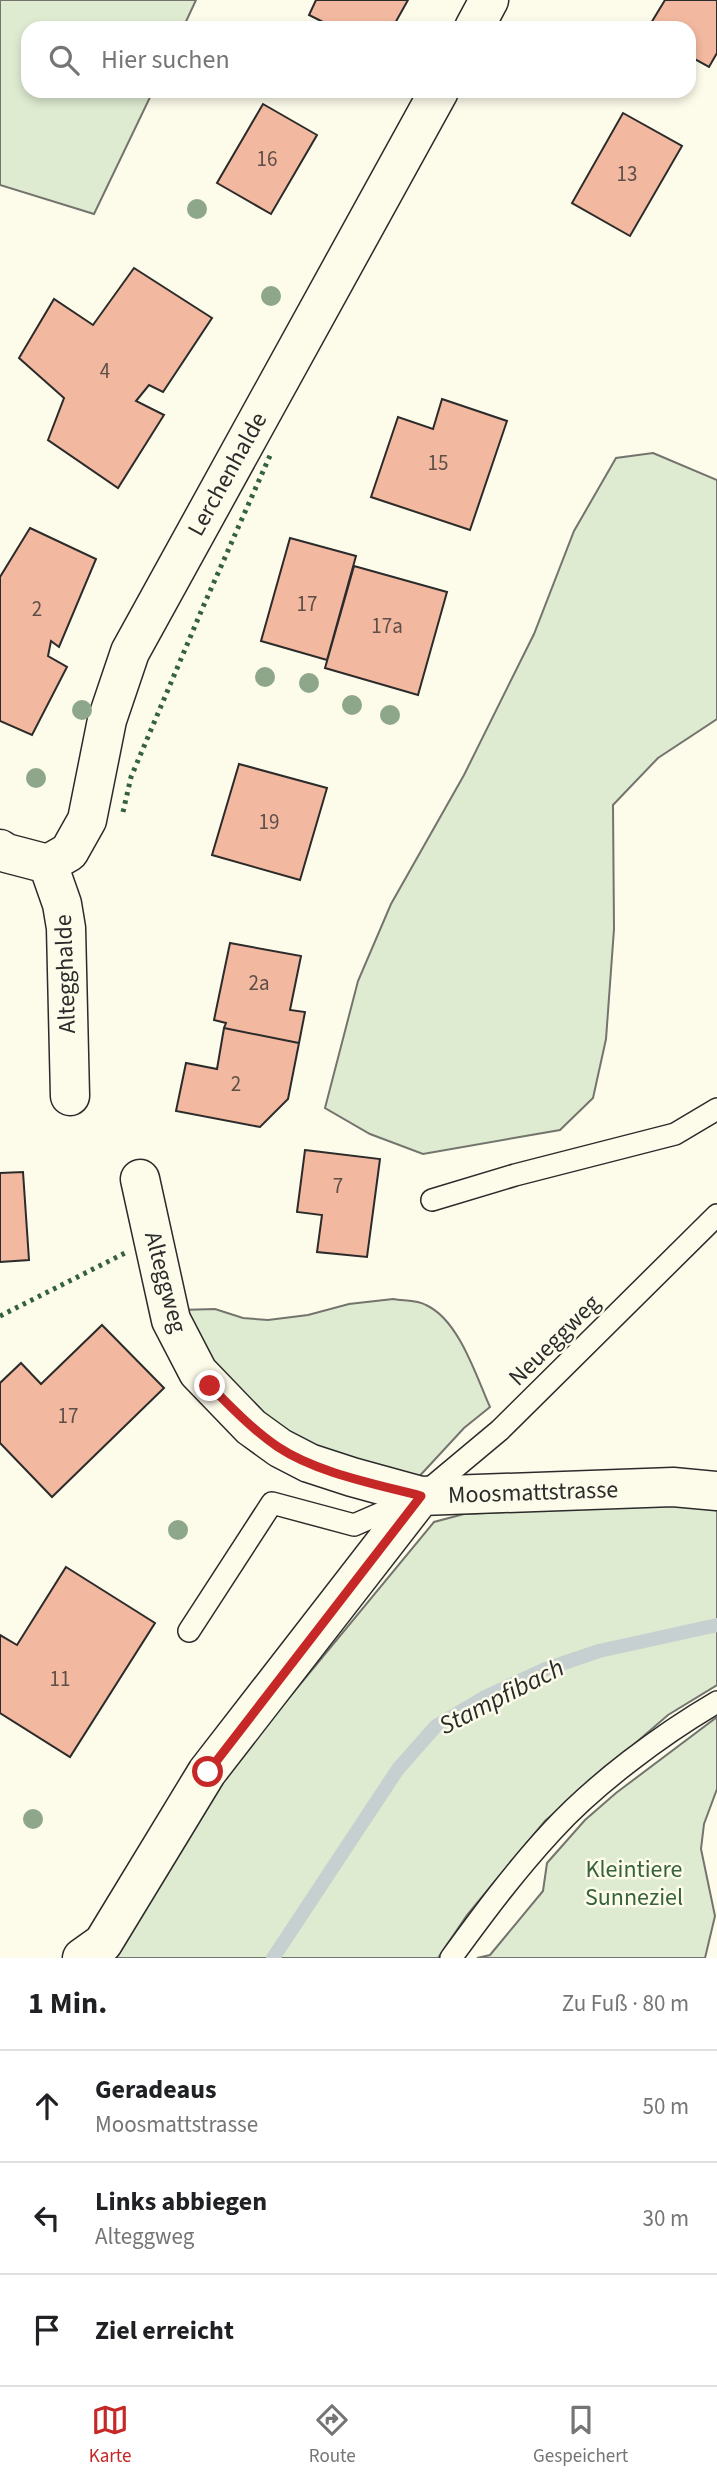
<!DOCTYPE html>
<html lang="de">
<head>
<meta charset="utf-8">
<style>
  body { margin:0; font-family:"Source Sans 3",sans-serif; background:#f6f6f6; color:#202124 }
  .stop { position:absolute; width:21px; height:21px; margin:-16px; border:5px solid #c62828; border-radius:50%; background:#fff }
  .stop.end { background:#c62828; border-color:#fff; box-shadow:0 2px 7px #0008 }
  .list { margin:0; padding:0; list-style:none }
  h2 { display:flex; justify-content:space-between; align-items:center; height:91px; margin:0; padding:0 28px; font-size:30px }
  h2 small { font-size:23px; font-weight:400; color:#757577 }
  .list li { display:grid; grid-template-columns:46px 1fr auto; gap:21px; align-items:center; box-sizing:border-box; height:112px; padding:0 28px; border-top:2px solid #e0e0e0 }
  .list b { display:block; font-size:26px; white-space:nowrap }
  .list p { margin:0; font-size:23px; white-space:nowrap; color:#757577 }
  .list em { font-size:23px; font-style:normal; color:#757577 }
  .icon { flex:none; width:38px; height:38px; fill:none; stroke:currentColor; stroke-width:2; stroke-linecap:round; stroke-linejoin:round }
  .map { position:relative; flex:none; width:717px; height:1958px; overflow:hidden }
  .search { position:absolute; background:#fff; box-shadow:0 4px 10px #0003; left:21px; right:21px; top:21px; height:77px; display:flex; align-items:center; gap:18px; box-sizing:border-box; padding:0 24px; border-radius:21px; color:#757577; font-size:26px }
  .sheet { height:427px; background:#fff }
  nav { display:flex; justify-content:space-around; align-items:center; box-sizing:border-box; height:98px; border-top:2px solid #e0e0e0; background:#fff; font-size:19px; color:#757577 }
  nav a { display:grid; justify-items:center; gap:4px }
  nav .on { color:#c62828 }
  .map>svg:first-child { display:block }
  .green { fill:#deebd1; stroke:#74746e; stroke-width:2 }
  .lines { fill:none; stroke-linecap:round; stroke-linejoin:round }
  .stream { stroke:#c7d0d0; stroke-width:14 }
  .building { fill:#f2b8a0; stroke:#2b2b2b; stroke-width:2 }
  .lane-casing { stroke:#2b2b2b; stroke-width:24 }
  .street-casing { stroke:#2b2b2b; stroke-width:41 }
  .lane { stroke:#fdfbea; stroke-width:21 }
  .street { stroke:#fdfbea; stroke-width:38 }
  .hedge { stroke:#34623c; stroke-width:5; stroke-dasharray:3.5 5; stroke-linecap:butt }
  .tree { fill:#8ea78a }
  .route { stroke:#c62828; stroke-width:9 }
  .labels { text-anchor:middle; stroke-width:5; stroke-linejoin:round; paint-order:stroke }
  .number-label { font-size:21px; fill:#5d4e48 }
  .street-label { font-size:24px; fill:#2b2b2b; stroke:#fdfbea }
  .park-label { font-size:24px; fill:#34623c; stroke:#fdfbea }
  .water-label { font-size:26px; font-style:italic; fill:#2b2b2b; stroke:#fdfbea }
</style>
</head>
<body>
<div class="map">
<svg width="717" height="1958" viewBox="0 0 717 1958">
  <rect width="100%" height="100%" fill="#fdfbea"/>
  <path class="green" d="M 0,0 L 196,0 L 183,28 L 28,28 L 28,91 L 153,91 L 94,214 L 0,185 Z
    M 653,453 L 717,480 L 717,719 L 658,758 L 613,805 L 614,929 L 606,1039 L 593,1098 L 560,1130 L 423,1154 L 370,1134 L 325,1108 L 358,981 L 391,904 L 464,775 L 534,634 L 574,531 L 616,458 Z
    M 393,1299 C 403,1301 417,1300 426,1305 C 459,1320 476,1376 490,1407 L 464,1428 L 414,1482 L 309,1452 L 209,1378 L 180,1310 L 215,1309 L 243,1318 L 268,1320 L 308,1315 L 349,1304 Z
    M 717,1502 L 717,1685 L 668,1715 L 545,1821 L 467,1915 L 438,1958 L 97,1958 L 231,1768 L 434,1522 L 464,1514 Z
    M 717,1717 L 717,1789 L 704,1824 L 701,1849 L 715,1916 L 705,1958 L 477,1958 L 490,1955 L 543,1891 L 547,1863 L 585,1820 L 616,1793 Z"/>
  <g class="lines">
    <path class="stream" d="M 273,1958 L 398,1769 L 436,1726 L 485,1697 L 543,1670 L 599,1651 L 717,1625"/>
  </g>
  <path class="building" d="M 316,0 L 408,0 L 394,25 L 401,28 L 335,28 L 309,15 Z
    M 665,0 L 717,0 L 717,53 L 709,67 L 689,56 L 689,28 L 648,28 Z
    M 263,104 L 317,135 L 271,214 L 217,183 Z
    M 623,113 L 682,146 L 630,236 L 572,203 Z
    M 134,268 L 212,318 L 163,392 L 149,385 L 136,401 L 164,415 L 118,488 L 48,440 L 64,398 L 19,358 L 54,299 L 93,325 Z
    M 442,399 L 507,421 L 470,530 L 371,497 L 398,417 L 433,429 Z
    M 30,528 L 96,559 L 59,647 L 51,641 L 48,656 L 67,667 L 32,735 L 0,721 L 0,577 Z
    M 290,538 L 356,556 L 327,660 L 261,641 Z
    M 354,566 L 447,592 L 418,695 L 325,668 Z
    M 239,764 L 327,788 L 300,880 L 212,855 Z
    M 230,943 L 301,956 L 290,1010 L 305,1012 L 299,1043 L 224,1028 L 226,1023 L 214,1020 Z
    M 224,1028 L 299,1043 L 288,1099 L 260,1127 L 176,1111 L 186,1063 L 217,1069 Z
    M 305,1150 L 380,1159 L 367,1257 L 317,1252 L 322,1215 L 297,1212 Z
    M 23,1172 L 29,1260 L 0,1262 L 0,1173 Z
    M 102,1325 L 164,1388 L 52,1497 L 0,1443 L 0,1383 L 21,1363 L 41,1384 Z
    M 66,1567 L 155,1623 L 70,1757 L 0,1713 L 0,1635 L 17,1645 Z"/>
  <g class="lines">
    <defs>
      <path id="lane" d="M 432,1200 L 515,1175 L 675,1134 L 717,1109
        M 189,1631 L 272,1503 L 354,1525 L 421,1496 L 500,1430 L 717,1215
        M 451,1958 C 483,1914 515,1871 552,1831 C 595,1784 662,1734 717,1702"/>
      <path id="street" d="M 474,28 L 489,0
        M 0,849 L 6,853 L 48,864
        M 48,864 L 69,852 L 87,820 L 107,720 L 130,652 L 439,91
        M 48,864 L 62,904 L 66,928 L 70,1096
        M 140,1179 L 171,1320 L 198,1372 L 251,1427 L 280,1448 L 309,1463 L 352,1477 L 421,1496 L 673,1487 L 717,1491
        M 82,1958 L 103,1943 L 207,1772 L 421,1496"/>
    </defs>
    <use href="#lane" class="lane-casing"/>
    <use href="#street" class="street-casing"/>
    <use href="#lane" class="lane"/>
    <use href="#street" class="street"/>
    <path class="hedge" d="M 123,812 L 131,777 L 203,607 L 272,451
      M 0,1316 L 127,1252"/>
  </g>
  <g class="tree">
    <circle cx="197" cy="209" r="10"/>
    <circle cx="271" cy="296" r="10"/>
    <circle cx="265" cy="677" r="10"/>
    <circle cx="309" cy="683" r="10"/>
    <circle cx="352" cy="705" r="10"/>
    <circle cx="82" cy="710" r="10"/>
    <circle cx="390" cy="715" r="10"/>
    <circle cx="36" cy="778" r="10"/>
    <circle cx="178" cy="1530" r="10"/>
    <circle cx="33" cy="1819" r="10"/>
  </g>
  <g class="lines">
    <path class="route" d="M 208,1772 L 421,1496 C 376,1484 317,1473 278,1447 C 253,1430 232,1408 210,1386"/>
  </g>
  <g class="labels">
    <g class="number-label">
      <text x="267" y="166">16</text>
      <text x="627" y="181">13</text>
      <text x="105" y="378">4</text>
      <text x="438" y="470">15</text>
      <text x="307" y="611">17</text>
      <text x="37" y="616">2</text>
      <text x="387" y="633">17a</text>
      <text x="269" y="829">19</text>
      <text x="259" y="990">2a</text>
      <text x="236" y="1091">2</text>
      <text x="338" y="1193">7</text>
      <text x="68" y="1423">17</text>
      <text x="60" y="1686">11</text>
    </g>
    <g class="street-label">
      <text transform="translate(227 474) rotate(-61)" y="8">Lerchenhalde</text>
      <text transform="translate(65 974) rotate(-92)" y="8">Altegghalde</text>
      <text transform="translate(166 1282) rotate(75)" y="8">Alteggweg</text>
      <text transform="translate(554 1340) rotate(-45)" y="8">Neueggweg</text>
      <text transform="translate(533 1492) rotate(-2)" y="8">Moosmattstrasse</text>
    </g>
    <g class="park-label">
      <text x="634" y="1877">Kleintiere<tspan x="634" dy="28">Sunneziel</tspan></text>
    </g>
    <g class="water-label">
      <text transform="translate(501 1696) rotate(-27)" y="9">Stampfibach</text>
    </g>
  </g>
</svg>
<div class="stop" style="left:208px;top:1772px"></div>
<div class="stop end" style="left:210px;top:1386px"></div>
<div class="search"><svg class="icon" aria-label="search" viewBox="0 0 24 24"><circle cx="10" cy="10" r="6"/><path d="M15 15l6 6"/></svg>Hier suchen</div>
</div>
<section class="sheet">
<h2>1 Min.<small>Zu Fuß · 80 m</small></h2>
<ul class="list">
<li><svg class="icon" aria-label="ahead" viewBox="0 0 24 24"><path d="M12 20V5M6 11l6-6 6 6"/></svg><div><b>Geradeaus</b><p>Moosmattstrasse</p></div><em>50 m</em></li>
<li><svg class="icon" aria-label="left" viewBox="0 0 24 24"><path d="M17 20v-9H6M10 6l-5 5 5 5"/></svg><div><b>Links abbiegen</b><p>Alteggweg</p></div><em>30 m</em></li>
<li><svg class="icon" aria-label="arrive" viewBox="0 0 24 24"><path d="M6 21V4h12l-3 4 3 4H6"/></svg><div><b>Ziel erreicht</b></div></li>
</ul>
</section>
<nav>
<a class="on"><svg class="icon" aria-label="map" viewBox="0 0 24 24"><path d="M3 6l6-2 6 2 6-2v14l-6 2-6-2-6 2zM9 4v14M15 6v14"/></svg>Karte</a>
<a><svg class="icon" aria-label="directions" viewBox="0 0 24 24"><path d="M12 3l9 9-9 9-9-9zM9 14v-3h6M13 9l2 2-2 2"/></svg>Route</a>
<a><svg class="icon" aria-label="saved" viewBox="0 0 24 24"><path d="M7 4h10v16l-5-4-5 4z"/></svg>Gespeichert</a>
</nav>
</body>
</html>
